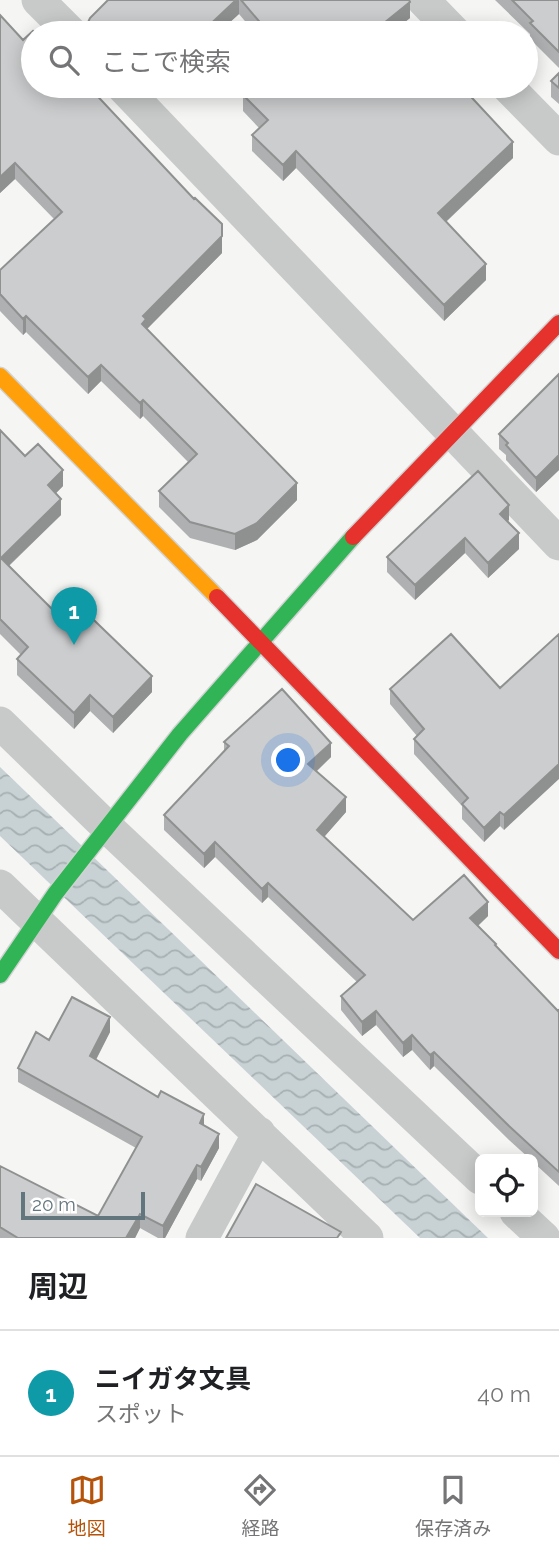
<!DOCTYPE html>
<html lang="ja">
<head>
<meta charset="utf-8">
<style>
  body { margin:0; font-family:Raleway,"Noto Sans JP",sans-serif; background:#f2f2f2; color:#202124 }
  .controls { position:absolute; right:21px; bottom:21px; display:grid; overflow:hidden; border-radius:10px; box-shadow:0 4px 18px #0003 }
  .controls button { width:63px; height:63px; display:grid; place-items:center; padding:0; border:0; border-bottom:2px solid #e0e0e0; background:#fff; color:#202124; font:35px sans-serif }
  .scale { position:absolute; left:21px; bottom:18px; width:124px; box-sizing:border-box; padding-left:7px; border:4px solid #63757d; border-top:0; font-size:19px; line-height:24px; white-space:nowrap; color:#63757d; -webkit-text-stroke:5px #fff; paint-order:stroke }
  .you { position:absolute; left:289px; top:761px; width:24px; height:24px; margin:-18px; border:5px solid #fff; border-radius:50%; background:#1a73e8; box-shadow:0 0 0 10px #1a73e833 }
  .badge { display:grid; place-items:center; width:46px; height:46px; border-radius:50%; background:#b45309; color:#fff; font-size:23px; font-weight:700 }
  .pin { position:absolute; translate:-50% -58px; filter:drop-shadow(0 2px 4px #0008) }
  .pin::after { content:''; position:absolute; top:37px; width:24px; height:21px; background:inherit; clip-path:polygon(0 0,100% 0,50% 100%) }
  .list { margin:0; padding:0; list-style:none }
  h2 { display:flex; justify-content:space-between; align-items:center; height:91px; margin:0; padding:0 28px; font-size:30px }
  h2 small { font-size:23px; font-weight:400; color:#757577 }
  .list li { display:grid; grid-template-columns:46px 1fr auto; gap:21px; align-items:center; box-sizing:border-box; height:126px; padding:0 28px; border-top:2px solid #e0e0e0 }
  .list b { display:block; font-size:26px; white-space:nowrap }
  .list p { margin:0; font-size:23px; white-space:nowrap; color:#757577 }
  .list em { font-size:23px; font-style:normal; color:#757577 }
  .icon { flex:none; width:38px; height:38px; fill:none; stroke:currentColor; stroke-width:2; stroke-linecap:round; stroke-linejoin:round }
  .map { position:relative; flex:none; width:559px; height:1238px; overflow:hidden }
  .search { position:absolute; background:#fff; box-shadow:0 4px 18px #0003; left:21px; right:21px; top:21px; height:77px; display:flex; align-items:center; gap:18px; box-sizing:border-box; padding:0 24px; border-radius:38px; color:#757577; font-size:26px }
  .sheet { height:217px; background:#fff }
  nav { display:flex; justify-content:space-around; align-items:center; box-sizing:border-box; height:98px; border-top:2px solid #e0e0e0; background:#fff; font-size:19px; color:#757577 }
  nav a { display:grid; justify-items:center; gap:4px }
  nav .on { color:#b45309 }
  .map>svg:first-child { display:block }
  .water { fill:url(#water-waves) }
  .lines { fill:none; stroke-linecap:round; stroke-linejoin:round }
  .fast-casing { stroke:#d1d2d2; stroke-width:19 }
  .slow-casing { stroke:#d1d2d2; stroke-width:19 }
  .jam-casing { stroke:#d1d2d2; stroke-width:19 }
  .street { stroke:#c8caca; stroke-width:33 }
  .fast { stroke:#30b455; stroke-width:16 }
  .slow { stroke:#ff9f0a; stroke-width:16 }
  .jam { stroke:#e5322d; stroke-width:16 }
  .wall { fill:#afb0b1 }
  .shaded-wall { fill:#8f9090 }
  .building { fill:#cccdce; stroke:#8f9090; stroke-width:2 }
</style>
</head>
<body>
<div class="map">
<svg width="559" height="1238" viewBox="0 0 559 1238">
  <defs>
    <pattern id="water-waves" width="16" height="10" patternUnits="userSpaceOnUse" patternTransform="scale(1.75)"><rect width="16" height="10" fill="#c8d2d4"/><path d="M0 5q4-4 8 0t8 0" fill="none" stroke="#a6afb1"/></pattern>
  </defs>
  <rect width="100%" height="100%" fill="#f5f5f4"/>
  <path class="water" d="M 0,767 L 52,817 L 488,1238 L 420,1238 L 0,836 Z"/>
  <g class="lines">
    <defs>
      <path id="fast" d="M 0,975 L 55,894 L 180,734 L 353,537"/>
      <path id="slow" d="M 0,376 L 217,597"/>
      <path id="jam" d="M 353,537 L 559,323
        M 217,597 L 559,951"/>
    </defs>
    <use href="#fast" class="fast-casing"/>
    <use href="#slow" class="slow-casing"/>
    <use href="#jam" class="jam-casing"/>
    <path class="street" d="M 38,0 L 71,33
      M 423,0 L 455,33
      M 122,86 L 559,544
      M 507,86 L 559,139
      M 0,723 L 108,828 L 480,1178
      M 0,886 L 367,1238
      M 516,1212 L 544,1238
      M 202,1238 L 259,1133"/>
    <use href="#fast" class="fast"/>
    <use href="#slow" class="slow"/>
    <use href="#jam" class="jam"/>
  </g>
  <path class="wall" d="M 108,0 L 409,0 L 410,18 L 393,32 L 395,33 L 255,33 L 239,14 L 218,33 L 77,33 L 84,31 Z
    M 495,0 L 559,0 L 559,68 L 530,39 L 530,34 Z
    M 0,15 L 222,253 L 147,329 L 297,500 L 257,540 L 235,550 L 190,538 L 159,507 L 159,491 L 188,462 L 143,416 L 140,419 L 101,381 L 88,394 L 26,332 L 23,335 L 0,311 L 0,270 L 54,219 L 15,179 L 0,193 Z
    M 559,73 L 559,104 L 551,97 L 551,81 Z
    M 243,95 L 513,158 L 446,222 L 486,280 L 444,321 L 296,168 L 283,181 L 252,151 L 252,135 L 259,128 L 243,111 Z
    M 559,374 L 559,470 L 536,492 L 506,460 L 506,455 L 499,449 L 499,434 Z
    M 0,430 L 25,456 L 63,486 L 56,493 L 61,515 L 9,566 L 58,615 L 152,692 L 113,733 L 90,711 L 74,729 L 17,675 L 17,659 L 21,655 L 0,634 Z
    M 509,520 L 508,521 L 519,549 L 488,578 L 465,553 L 415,600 L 387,572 L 387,557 Z
    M 559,634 L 504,830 L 500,826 L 484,842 L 462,819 L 462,806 L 414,754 L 414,739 L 417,736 L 390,704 L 390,689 L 500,688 Z
    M 224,742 L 331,757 L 316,772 L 346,812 L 324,837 L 413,920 L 488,916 L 478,926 L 558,1011 L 559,1010 L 559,1186 L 533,1162 L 533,1159 L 530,1159 L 509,1140 L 434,1066 L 430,1070 L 412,1050 L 403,1057 L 376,1025 L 362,1036 L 341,1010 L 341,996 L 357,982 L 268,897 L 262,903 L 215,857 L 204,868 L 164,830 L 164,815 L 224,751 Z
    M 110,1032 L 96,1060 L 204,1125 L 219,1148 L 201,1181 L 197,1179 L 165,1238 L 158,1238 L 140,1228 L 135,1238 L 0,1238 L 0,1166 L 98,1216 L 136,1148 L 18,1082 L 18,1068 L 49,1040 Z"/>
  <path class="shaded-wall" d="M 236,0 L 239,0 L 239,14 L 218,33 L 201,33 Z
    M 410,2 L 410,18 L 391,33 L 384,23 Z
    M 513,142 L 513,158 L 438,229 L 438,213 Z
    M 296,151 L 296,168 L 283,181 L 283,165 Z
    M 15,163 L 15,179 L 0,193 L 0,177 Z
    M 222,236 L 222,253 L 146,330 L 142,324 L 143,316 Z
    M 486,264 L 486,280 L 444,321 L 444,305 Z
    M 26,316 L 26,332 L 23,335 L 23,319 Z
    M 101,365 L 101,381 L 88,394 L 88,377 Z
    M 143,400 L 143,416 L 140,419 L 140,403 Z
    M 559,455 L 559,470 L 536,492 L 536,478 Z
    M 63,470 L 63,486 L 48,501 L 48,485 Z
    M 297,483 L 297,500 L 257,540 L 235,550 L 235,534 Z
    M 61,499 L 61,515 L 1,573 L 1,558 Z
    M 509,505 L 509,520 L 500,529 L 500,514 Z
    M 519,533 L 519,549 L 488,578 L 488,563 Z
    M 465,538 L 465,553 L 415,600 L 415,585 Z
    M 152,676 L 152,692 L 113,733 L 113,717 Z
    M 90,695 L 90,711 L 74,729 L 74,713 Z
    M 331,743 L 331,757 L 308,779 L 308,764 Z
    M 559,764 L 559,779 L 504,830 L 504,815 Z
    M 346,797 L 346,812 L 317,845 L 317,830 Z
    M 500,812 L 500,826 L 484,842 L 484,828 Z
    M 215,842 L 215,857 L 204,868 L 204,854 Z
    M 268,883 L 268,897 L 262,903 L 262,889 Z
    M 488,902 L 488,916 L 470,933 L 470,918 Z
    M 376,1011 L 376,1025 L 362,1036 L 362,1022 Z
    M 110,1017 L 110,1032 L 90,1071 L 90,1056 Z
    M 412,1035 L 412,1050 L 403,1057 L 403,1043 Z
    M 434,1052 L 434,1066 L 430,1070 L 430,1055 Z
    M 204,1114 L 204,1128 L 200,1123 Z
    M 219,1134 L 219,1148 L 201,1181 L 201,1167 Z
    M 197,1165 L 197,1179 L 165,1238 L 163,1238 L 163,1226 Z
    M 140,1214 L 140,1228 L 135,1238 L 126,1238 Z"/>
  <path class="building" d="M 108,0 L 236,0 L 201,33 L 77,33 L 84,31 L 90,18 Z
    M 241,0 L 409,0 L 410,2 L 384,23 L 395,33 L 269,33 Z
    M 512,0 L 559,0 L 559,52 L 530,23 L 533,21 Z
    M 0,15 L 23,40 L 33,31 L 35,33 L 33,33 L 33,86 L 88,86 L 194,199 L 195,198 L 222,224 L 222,236 L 143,316 L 146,319 L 142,324 L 297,483 L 257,523 L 235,534 L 190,522 L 159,491 L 197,454 L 143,400 L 140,403 L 101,365 L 88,377 L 26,316 L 23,319 L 0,294 L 0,270 L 62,212 L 15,163 L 0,177 Z
    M 559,73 L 559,88 L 551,81 Z
    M 252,86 L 449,86 L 454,91 L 459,86 L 461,86 L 513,142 L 438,213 L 486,264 L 444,305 L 296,151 L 283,165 L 252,135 L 268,120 L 243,95 Z
    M 559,374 L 559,455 L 536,478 L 506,445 L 508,443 L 499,434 Z
    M 0,430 L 25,456 L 38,444 L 63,470 L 48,485 L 61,499 L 1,558 L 58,615 L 73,600 L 152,676 L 113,717 L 90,695 L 74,713 L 17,659 L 28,647 L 0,619 Z
    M 478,471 L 509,505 L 500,514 L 519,533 L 488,563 L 465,538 L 415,585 L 387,557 Z
    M 451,634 L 500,688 L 559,634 L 559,764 L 504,815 L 500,812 L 484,828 L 462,804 L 468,798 L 414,739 L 424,729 L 390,689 Z
    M 282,689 L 331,743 L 308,764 L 346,797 L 317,830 L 413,920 L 464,875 L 488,902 L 470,918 L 496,944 L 495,945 L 558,1011 L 559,1010 L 559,1172 L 509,1126 L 434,1052 L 430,1055 L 412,1035 L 403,1043 L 376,1011 L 362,1022 L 341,996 L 365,975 L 268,883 L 262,889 L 215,842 L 204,854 L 164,815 L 229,746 L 224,742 Z
    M 72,997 L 110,1017 L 90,1056 L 158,1097 L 161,1091 L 204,1114 L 200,1123 L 219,1134 L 201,1167 L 197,1165 L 163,1226 L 140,1214 L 126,1238 L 18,1238 L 0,1227 L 0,1166 L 98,1216 L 142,1137 L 18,1068 L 36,1032 L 49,1040 Z
    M 256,1184 L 341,1232 L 337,1238 L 226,1238 Z"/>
</svg>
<div class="controls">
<button><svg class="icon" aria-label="locate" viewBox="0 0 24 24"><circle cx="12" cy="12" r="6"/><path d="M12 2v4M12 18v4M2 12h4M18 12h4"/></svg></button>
</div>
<div class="scale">20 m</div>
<div class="you"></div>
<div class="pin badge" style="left:74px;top:645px;background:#0f9aa8">1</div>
<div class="search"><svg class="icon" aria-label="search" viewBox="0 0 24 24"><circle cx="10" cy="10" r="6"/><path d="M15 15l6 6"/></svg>ここで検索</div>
</div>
<section class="sheet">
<h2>周辺<small></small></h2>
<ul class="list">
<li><span class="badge" style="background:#0f9aa8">1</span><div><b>ニイガタ文具</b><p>スポット</p></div><em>40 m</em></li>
</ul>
</section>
<nav>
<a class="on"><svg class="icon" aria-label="map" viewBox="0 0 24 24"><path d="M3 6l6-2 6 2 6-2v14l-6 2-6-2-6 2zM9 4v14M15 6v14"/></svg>地図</a>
<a><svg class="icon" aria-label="directions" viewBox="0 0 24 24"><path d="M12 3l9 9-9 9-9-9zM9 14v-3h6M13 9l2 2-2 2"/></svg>経路</a>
<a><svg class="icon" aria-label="saved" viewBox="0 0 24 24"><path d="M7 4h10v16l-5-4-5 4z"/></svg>保存済み</a>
</nav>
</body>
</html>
